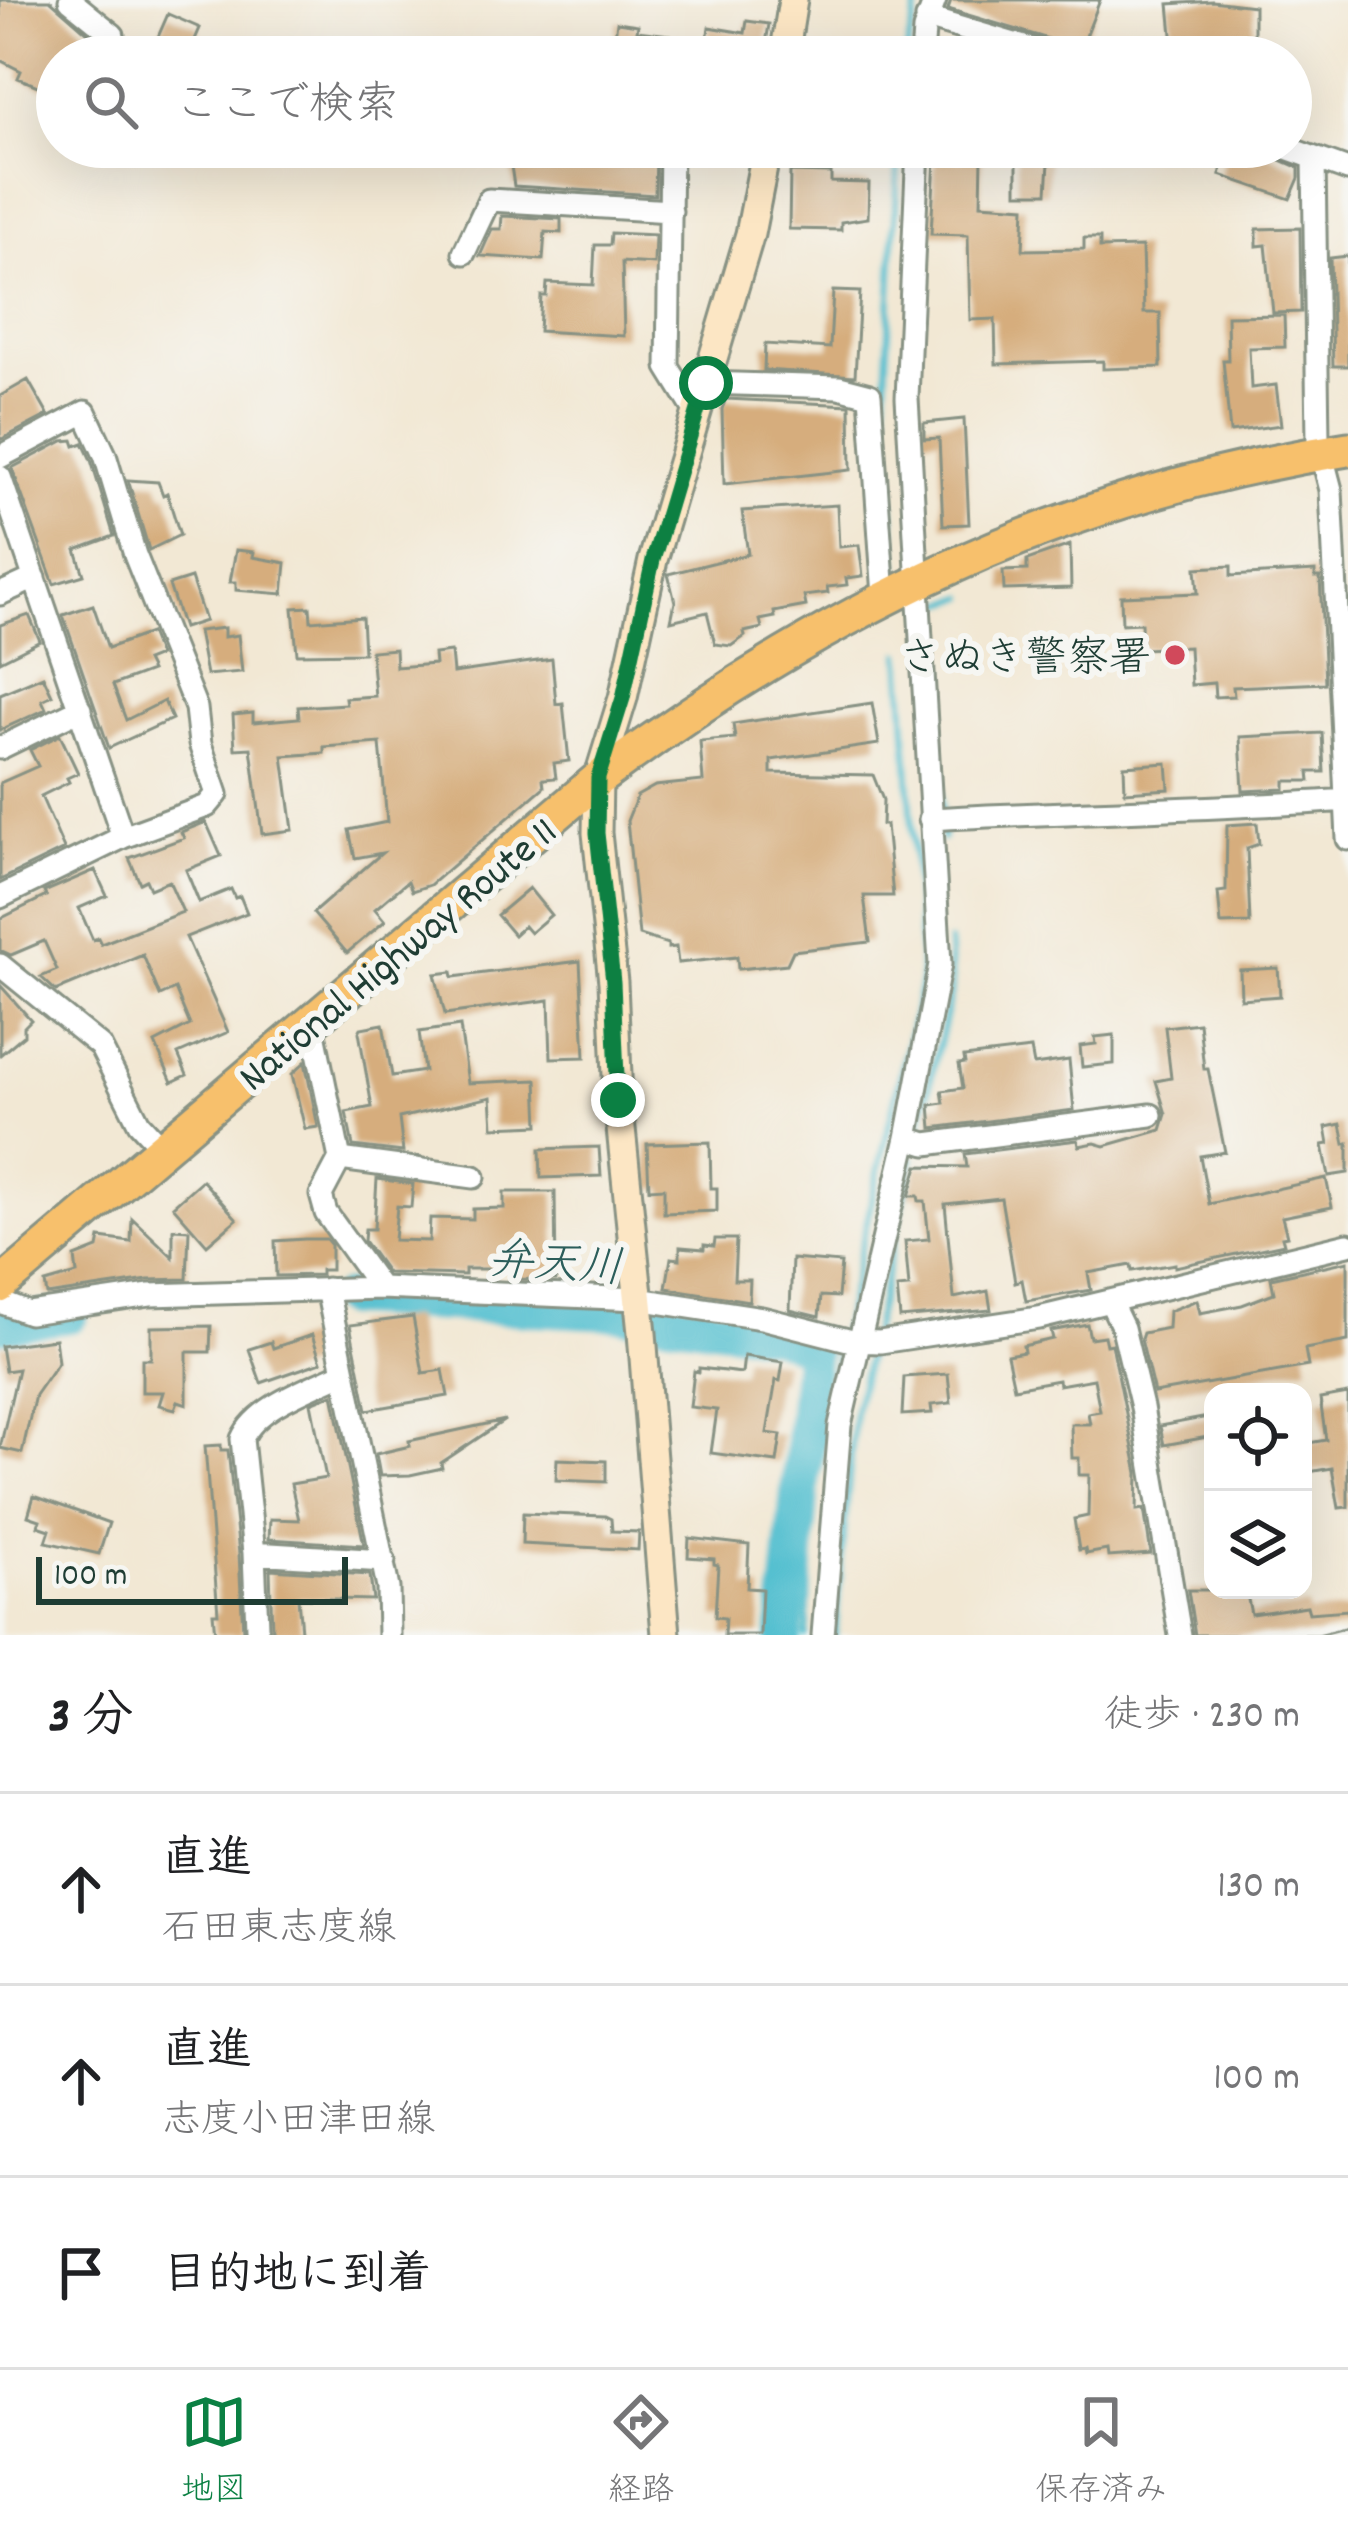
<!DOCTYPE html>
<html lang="ja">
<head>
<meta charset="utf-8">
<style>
  body { margin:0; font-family:Dekko,"Klee One",sans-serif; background:#f2f2f2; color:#202124 }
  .controls { position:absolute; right:36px; bottom:36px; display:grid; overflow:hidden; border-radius:24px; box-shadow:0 12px 48px #0002 }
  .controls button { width:108px; height:108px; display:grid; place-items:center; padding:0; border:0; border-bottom:3px solid #e0e0e0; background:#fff; color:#202124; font:60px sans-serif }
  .scale { position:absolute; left:36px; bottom:30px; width:312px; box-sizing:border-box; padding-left:12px; border:6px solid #1f3d34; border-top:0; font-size:33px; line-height:42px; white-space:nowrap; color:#1f3d34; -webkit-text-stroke:9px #f6f6f2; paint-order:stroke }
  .stop { position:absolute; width:36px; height:36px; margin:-27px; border:9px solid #0b8043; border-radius:50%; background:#fff }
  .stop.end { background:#0b8043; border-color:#fff; box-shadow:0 3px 12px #0008 }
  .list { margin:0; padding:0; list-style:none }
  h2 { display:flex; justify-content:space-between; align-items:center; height:156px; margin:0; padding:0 48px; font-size:51px }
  h2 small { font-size:39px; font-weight:400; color:#757577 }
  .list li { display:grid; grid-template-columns:78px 1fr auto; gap:36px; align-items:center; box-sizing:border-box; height:192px; padding:0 48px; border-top:3px solid #e0e0e0 }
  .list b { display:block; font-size:45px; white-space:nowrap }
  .list p { margin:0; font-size:39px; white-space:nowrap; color:#757577 }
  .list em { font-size:39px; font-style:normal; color:#757577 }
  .icon { flex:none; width:66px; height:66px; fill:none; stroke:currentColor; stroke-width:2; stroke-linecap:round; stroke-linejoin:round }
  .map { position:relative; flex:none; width:1348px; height:1635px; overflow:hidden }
  .search { position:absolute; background:#fff; box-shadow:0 12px 48px #0002; left:36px; right:36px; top:36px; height:132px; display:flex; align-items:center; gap:30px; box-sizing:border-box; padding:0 42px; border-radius:66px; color:#757577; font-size:45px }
  .sheet { height:732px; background:#fff }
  nav { display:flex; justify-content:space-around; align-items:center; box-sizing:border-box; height:168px; border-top:3px solid #e0e0e0; background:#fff; font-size:33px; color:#757577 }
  nav a { display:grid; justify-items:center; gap:6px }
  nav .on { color:#0b8043 }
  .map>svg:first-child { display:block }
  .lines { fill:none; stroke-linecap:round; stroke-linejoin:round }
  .stream { stroke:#55c0d0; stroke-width:6 }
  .river { stroke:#55c0d0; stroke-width:36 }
  .building { fill:#d6ad7d }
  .minor-casing { stroke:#889284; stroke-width:27 }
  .secondary-casing { stroke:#889284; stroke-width:33 }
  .trunk-casing { stroke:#889284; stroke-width:39 }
  .minor { stroke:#fff; stroke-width:21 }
  .secondary { stroke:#fce6c4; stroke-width:27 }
  .trunk { stroke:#f7c06c; stroke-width:33 }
  .route { stroke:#0b8043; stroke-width:15 }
  .poi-dot { fill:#d1495b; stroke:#f6f6f2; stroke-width:4.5 }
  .labels { text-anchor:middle; stroke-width:12; stroke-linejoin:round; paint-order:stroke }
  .poi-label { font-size:42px; fill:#1f3d34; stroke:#f6f6f2; text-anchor:end }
  .street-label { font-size:42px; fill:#1f3d34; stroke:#f6f6f2 }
  .water-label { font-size:45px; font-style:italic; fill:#2c5e5b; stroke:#f6f6f2 }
</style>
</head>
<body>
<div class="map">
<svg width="1348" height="1635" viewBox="0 0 1348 1635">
  <rect width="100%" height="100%" fill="#f6f6f2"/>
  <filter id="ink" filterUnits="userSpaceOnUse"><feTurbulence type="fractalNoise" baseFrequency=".00833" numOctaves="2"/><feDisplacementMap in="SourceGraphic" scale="24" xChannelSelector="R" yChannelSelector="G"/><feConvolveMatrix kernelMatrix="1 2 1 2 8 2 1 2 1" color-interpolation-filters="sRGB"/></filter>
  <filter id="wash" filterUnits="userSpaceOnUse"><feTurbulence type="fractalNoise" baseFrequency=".004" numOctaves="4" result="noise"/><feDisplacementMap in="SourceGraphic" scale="48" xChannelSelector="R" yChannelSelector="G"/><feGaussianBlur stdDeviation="2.7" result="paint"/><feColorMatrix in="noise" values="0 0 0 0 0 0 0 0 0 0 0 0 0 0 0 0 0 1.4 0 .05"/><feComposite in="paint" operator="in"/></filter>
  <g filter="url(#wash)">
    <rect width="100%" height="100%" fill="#f2e8d4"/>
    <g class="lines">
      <path class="stream" d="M 905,57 L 919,0
        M 896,568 L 885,403 L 899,147
        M 943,839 L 933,607 L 966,597
        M 918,1135 L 952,987 L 949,942
        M 842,1331 L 922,979 L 901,654
        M 806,1635 L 817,1481 L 839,1344
        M 835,1635 L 855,1410 L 913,1159"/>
      <path class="river" d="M 346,1299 L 612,1312 L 777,1334 L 812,1348 L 784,1635
        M 2,1325 L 70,1315"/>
    </g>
    <g id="blocks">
      <path class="building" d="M 0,0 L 50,0 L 104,47 L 122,57 L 57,57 L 57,94 L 18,78 L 21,71 L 0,60 Z
        M 951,0 L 1100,0 L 1081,49 L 1074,46 L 1072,52 L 1062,43 L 948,9 Z
        M 1212,1 L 1254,6 L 1254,57 L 1226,56 L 1224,48 L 1173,45 L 1169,4 Z
        M 168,14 L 200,28 L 190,51 L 158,37 Z
        M 747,21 L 769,24 L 764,57 L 705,57 L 709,27 L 745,33 Z
        M 617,22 L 638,25 L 637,31 L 670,35 L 666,57 L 612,57 Z
        M 548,147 L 656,152 L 655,195 L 514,186 L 510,159 L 515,160 L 516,151 L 547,153 Z
        M 1017,147 L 1050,147 L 1047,193 L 1017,193 Z
        M 1227,147 L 1251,147 L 1299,168 L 1299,178 L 1290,199 L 1220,175 Z
        M 964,156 L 982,156 L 981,204 L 1025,207 L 1023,250 L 1084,249 L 1084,238 L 1100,238 L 1100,248 L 1142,247 L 1144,313 L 1160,313 L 1161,367 L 1103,369 L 1103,361 L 996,364 L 995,319 L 970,320 L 968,235 L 931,234 L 935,159 L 964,160 Z
        M 790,172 L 831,173 L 831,182 L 869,183 L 868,218 L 841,222 L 841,230 L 789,229 Z
        M 502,216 L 561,219 L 561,233 L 545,232 L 543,260 L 480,256 L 492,229 L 501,229 Z
        M 1300,228 L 1301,312 L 1273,313 L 1266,245 L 1257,246 L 1257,229 Z
        M 611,233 L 655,235 L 654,264 L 622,262 L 624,336 L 539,331 L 541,296 L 546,296 L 547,283 L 593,285 L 595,245 L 610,245 Z
        M 1348,256 L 1348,366 L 1333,366 L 1330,258 Z
        M 833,291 L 860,292 L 855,376 L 764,370 L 765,344 L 830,348 Z
        M 1284,315 L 1285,347 L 1249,348 L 1251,388 L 1276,385 L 1281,425 L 1230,432 L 1223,360 L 1228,360 L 1227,316 Z
        M 28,380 L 48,415 L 0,440 L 0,396 Z
        M 726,399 L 850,405 L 851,470 L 724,484 L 722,409 Z
        M 964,419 L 969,524 L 943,525 L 939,438 L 924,439 L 924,423 Z
        M 73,440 L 75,446 L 83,443 L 91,460 L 114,536 L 76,550 L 84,575 L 54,584 L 12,468 L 63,441 Z
        M 128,480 L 158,482 L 163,495 L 167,493 L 180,535 L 149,550 Z
        M 837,505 L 839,547 L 859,545 L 863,576 L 846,578 L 847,585 L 827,587 L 828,593 L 804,596 L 806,606 L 774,612 L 775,617 L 760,620 L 762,628 L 744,632 L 745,636 L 731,646 L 715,644 L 707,612 L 671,621 L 675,602 L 668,574 L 748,554 L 742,511 Z
        M 1070,545 L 1071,588 L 1004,590 L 1003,571 L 1027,570 L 1027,560 Z
        M 236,550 L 254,552 L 253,557 L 286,563 L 283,594 L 236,590 L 236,582 L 230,582 Z
        M 1231,566 L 1231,576 L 1315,571 L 1315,577 L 1320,577 L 1325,683 L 1233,687 L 1234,696 L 1215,697 L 1214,683 L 1191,685 L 1189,647 L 1142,649 L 1141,623 L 1122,624 L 1121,596 L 1198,593 L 1196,568 Z
        M 191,578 L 205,621 L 183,628 L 169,585 Z
        M 93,605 L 108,648 L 150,633 L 159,656 L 146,661 L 151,671 L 113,685 L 126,720 L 164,701 L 172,719 L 109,748 L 63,615 Z
        M 310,607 L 311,621 L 362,617 L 364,653 L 297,654 L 293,608 Z
        M 29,615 L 40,641 L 0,661 L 0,625 Z
        M 224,628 L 224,637 L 238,635 L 242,672 L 206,675 L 198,631 Z
        M 395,649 L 396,667 L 435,664 L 434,654 L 451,652 L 453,673 L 552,659 L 556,704 L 563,703 L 569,761 L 554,763 L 556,778 L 543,779 L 544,787 L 430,885 L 412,891 L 408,881 L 375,909 L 385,921 L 347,953 L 313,913 L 382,853 L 355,858 L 349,830 L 387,822 L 380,743 L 324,747 L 324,753 L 283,756 L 293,830 L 262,834 L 251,748 L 235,749 L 233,715 L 253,713 L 253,722 L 299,718 L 298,707 L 346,704 L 345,698 L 375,696 L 371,651 Z
        M 43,676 L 52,695 L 42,700 L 46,709 L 0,730 L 0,694 Z
        M 872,703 L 879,744 L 771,760 L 771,773 L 873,775 L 883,800 L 882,825 L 886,825 L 893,896 L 864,896 L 870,942 L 793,951 L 787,964 L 738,969 L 737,957 L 678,963 L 676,947 L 668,948 L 668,944 L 639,935 L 627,821 L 637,796 L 655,786 L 703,781 L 700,741 L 735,738 L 733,724 Z
        M 1322,733 L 1324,772 L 1309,772 L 1310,781 L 1285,781 L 1285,789 L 1243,791 L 1240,737 Z
        M 60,735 L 78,773 L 67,778 L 69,782 L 41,796 L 64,849 L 0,880 L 0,783 L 38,766 L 30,750 Z
        M 1167,763 L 1169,789 L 1125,792 L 1124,766 Z
        M 206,822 L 221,856 L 186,870 L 199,902 L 231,889 L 235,898 L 240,896 L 247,913 L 186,937 L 228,1032 L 178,1054 L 187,1075 L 172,1082 L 155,1043 L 190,1025 L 175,989 L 160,996 L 143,955 L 56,991 L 41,977 L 57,970 L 44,941 L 11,955 L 0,950 L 0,919 L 46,896 L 44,892 L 95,870 L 107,896 L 79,908 L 93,940 L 98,938 L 101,944 L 183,912 L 169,881 L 150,889 L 146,880 L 140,883 L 129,858 L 184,838 L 181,832 Z
        M 1257,823 L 1259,844 L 1247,848 L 1250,923 L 1221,924 L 1218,892 L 1226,891 L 1227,825 Z
        M 529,888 L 551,915 L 530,933 L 524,926 L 514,935 L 497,915 Z
        M 580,961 L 585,1057 L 551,1058 L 549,1000 L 445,1014 L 435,974 L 452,972 L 453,977 Z
        M 1278,968 L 1280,996 L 1241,999 L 1240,970 Z
        M 0,985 L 31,1020 L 24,1027 L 24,1035 L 0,1055 Z
        M 1199,1023 L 1204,1069 L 1208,1069 L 1225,1152 L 1200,1156 L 1209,1204 L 1326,1178 L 1332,1207 L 1282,1217 L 1287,1236 L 1282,1237 L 1284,1244 L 1175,1267 L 1175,1264 L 1132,1271 L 1131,1265 L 1088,1273 L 1091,1290 L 1026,1301 L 1022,1280 L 1015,1282 L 1001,1198 L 945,1204 L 954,1298 L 988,1291 L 991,1310 L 900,1318 L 897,1288 L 909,1287 L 905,1241 L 929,1239 L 925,1201 L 919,1201 L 918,1196 L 909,1196 L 918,1166 L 967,1167 L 965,1154 L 1078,1140 L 1079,1146 L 1095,1143 L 1105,1146 L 1161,1130 L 1166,1114 L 1156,1081 L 1171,1078 L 1165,1027 Z
        M 383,1024 L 392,1076 L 424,1071 L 419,1032 L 460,1026 L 468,1083 L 537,1080 L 539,1125 L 493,1127 L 491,1097 L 399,1118 L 403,1152 L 353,1146 L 346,1112 L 372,1107 L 359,1032 L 361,1028 Z
        M 1114,1035 L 1114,1064 L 1082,1067 L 1080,1046 L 1096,1044 L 1095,1037 Z
        M 1031,1049 L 1034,1065 L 1069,1060 L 1074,1110 L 932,1128 L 930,1105 L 944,1103 L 942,1091 L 963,1088 L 959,1064 L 965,1063 L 964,1057 Z
        M 305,1062 L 318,1127 L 305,1129 L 292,1074 Z
        M 1341,1124 L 1345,1144 L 1348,1143 L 1348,1173 L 1329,1176 L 1323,1145 L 1329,1144 L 1326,1127 Z
        M 710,1142 L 711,1188 L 717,1188 L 717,1211 L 664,1213 L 664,1188 L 649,1189 L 647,1144 Z
        M 599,1147 L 601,1176 L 541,1178 L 540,1149 Z
        M 377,1179 L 413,1184 L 411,1207 L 397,1206 L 394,1240 L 429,1241 L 430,1218 L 473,1219 L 473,1209 L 504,1208 L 504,1192 L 555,1192 L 556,1280 L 515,1279 L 515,1269 L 465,1269 L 465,1275 L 387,1273 L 364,1241 L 365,1229 L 374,1229 Z
        M 202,1180 L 237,1219 L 207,1245 L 173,1206 Z
        M 132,1218 L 173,1257 L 173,1229 L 189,1230 L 187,1279 L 148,1280 L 47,1295 L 45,1283 L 77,1274 L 75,1257 L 98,1248 L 100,1238 L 131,1242 Z
        M 305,1239 L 326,1239 L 331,1245 L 331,1270 L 321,1270 L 321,1275 L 276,1276 L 275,1241 Z
        M 715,1239 L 736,1239 L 734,1280 L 750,1280 L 749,1301 L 666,1288 L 671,1258 L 680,1259 L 680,1247 L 704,1249 L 704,1245 L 714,1246 Z
        M 792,1259 L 841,1263 L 838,1297 L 821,1296 L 819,1317 L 790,1310 Z
        M 1348,1261 L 1348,1341 L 1305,1349 L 1308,1366 L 1154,1393 L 1141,1339 L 1143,1333 L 1168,1328 L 1169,1311 L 1197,1300 L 1200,1313 L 1242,1305 L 1274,1293 L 1271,1278 Z
        M 413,1317 L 423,1373 L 443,1370 L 448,1396 L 367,1410 L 350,1325 Z
        M 1087,1324 L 1090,1338 L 1104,1336 L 1106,1345 L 1112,1344 L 1138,1473 L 1137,1510 L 1144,1509 L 1151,1554 L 1108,1557 L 1107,1550 L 1086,1554 L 1085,1549 L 1079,1550 L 1074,1519 L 1088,1516 L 1089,1475 L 1079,1475 L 1079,1458 L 1072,1458 L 1071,1424 L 1090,1424 L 1088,1413 L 1100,1411 L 1094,1379 L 1059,1385 L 1058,1380 L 1014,1388 L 1007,1355 L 1024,1352 L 1023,1346 L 1053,1339 L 1051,1331 Z
        M 211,1326 L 210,1352 L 187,1352 L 187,1404 L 178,1401 L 175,1409 L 159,1405 L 163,1392 L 142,1392 L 142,1359 L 151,1359 L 151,1327 Z
        M 312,1335 L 321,1362 L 261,1383 L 249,1349 L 271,1342 L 273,1348 Z
        M 55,1339 L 58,1362 L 35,1395 L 22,1453 L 0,1448 L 18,1369 L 5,1371 L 1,1346 Z
        M 744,1356 L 783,1362 L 780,1381 L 776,1380 L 767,1433 L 781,1435 L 777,1462 L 711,1453 L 717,1410 L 690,1407 L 694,1371 L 699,1372 L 699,1368 L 742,1373 Z
        M 948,1374 L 951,1403 L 931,1405 L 932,1413 L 902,1415 L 904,1377 Z
        M 333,1394 L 364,1545 L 269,1539 L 270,1519 L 299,1520 L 291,1484 L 326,1478 L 311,1403 Z
        M 1348,1394 L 1348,1507 L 1339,1508 L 1332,1468 L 1303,1473 L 1303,1444 L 1326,1440 L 1320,1399 Z
        M 1213,1416 L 1213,1436 L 1164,1445 L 1160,1426 Z
        M 505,1420 L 441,1463 L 442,1468 L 410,1475 L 380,1476 L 376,1454 L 410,1446 L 409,1441 Z
        M 221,1445 L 221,1450 L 228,1450 L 239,1554 L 243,1632 L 240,1635 L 215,1635 L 213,1613 L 218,1613 L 205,1446 Z
        M 557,1459 L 606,1461 L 606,1482 L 556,1480 Z
        M 34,1496 L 109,1523 L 99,1554 L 46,1542 L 50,1530 L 38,1526 L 40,1520 L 28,1516 Z
        M 523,1513 L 605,1516 L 611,1519 L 612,1531 L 639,1532 L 638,1550 L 522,1544 Z
        M 689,1538 L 749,1545 L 747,1588 L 762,1589 L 760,1635 L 724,1635 L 725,1618 L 715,1617 L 718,1565 L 714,1564 L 714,1559 L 688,1557 Z
        M 270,1569 L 370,1575 L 373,1600 L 298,1598 L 301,1631 L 276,1633 L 272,1630 Z
        M 1188,1590 L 1246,1590 L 1251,1614 L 1307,1606 L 1309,1613 L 1348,1610 L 1348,1627 L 1317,1635 L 1195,1635 Z"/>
    </g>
  </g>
  <g filter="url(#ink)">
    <use href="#blocks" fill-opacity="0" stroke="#889284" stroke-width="3"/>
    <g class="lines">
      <defs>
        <path id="minor" d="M 70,0 L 113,35
          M 927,18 L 1058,57
          M 922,57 L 924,30 L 935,0
          M 671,147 L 668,367 L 697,414
          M 1284,147 L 1348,170
          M 1314,159 L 1318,440 L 1331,490 L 1348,839
          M 464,253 L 489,200 L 671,211
          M 705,383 L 839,387 L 870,395 L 884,596
          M 0,457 L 85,412 L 105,455 L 135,555 L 196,708 L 200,744 L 217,794 L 207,806 L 123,837 L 0,897
          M 0,477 L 123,837
          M 0,594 L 35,578
          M 0,748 L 80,709
          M 930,819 C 1069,811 1209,810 1348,800
          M 0,965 L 100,1046 L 139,1123 L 163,1149
          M 312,1023 L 340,1159 L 474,1177
          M 907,1138 L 926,1144 L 1151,1115
          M 340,1159 L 321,1195 L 326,1213 L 380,1288
          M 1110,1301 L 1123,1328 L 1142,1407 L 1180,1635
          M 0,1302 L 29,1313 L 150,1295 L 380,1288 L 638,1299 L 762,1318 L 852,1341 L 880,1342 L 1039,1318 L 1348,1244
          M 344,1372 L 388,1588 L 389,1635
          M 254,1553 L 242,1439 C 257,1405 312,1388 344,1372 L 327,1289
          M 257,1628 L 254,1553 L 384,1561
          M 823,1635 L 840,1425 L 907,1138 L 940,964 L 907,398 L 918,147"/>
        <path id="secondary" d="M 784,57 L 793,0
          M 666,1635 L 642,1333 L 618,1099 L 613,982 L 597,833 L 598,779 L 623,698 L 653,560 L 750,234 L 767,147"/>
        <path id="trunk" d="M 0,1286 L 598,779 C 826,609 1065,492 1348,449"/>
      </defs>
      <use href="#minor" class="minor-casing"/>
      <use href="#secondary" class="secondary-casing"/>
      <use href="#trunk" class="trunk-casing"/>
      <use href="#minor" class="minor"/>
      <use href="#secondary" class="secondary"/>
      <use href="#trunk" class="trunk"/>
    </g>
  </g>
  <g class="lines" filter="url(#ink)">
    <path class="route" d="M 618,1100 L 613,982 L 597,833 L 598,778 L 623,698 L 653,560 L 706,383"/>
  </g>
  <circle class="poi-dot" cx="1175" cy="655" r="12"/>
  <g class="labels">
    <g class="poi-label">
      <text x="1151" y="670">さぬき警察署</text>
    </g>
    <g class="street-label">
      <text transform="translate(396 952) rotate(-40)" y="15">National Highway Route 11</text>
    </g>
    <g class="water-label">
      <text transform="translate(556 1261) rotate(4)" y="16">弁天川</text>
    </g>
  </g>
</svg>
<div class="controls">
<button><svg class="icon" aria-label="locate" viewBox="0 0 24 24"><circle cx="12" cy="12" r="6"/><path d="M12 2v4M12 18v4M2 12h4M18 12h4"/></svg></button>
<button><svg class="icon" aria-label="layers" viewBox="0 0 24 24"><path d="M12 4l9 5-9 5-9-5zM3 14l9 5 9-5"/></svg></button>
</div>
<div class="scale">100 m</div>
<div class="stop" style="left:706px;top:383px"></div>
<div class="stop end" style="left:618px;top:1100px"></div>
<div class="search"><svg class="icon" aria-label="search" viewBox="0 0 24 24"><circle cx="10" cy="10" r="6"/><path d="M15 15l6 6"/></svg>ここで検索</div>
</div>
<section class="sheet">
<h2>3 分<small>徒歩 · 230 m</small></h2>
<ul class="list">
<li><svg class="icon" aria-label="ahead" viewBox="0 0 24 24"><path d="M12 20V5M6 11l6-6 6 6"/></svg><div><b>直進</b><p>石田東志度線</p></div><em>130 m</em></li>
<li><svg class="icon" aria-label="ahead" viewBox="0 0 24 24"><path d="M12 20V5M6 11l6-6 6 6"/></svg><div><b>直進</b><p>志度小田津田線</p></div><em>100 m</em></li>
<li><svg class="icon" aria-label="arrive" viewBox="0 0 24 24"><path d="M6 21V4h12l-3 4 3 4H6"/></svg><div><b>目的地に到着</b></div></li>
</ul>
</section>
<nav>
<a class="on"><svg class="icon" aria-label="map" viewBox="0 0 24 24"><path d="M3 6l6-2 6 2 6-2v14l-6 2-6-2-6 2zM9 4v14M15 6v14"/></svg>地図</a>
<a><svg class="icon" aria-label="directions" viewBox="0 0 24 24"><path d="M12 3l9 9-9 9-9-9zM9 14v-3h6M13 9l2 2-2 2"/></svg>経路</a>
<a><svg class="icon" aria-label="saved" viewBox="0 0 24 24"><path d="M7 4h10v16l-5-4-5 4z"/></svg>保存済み</a>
</nav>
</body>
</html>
